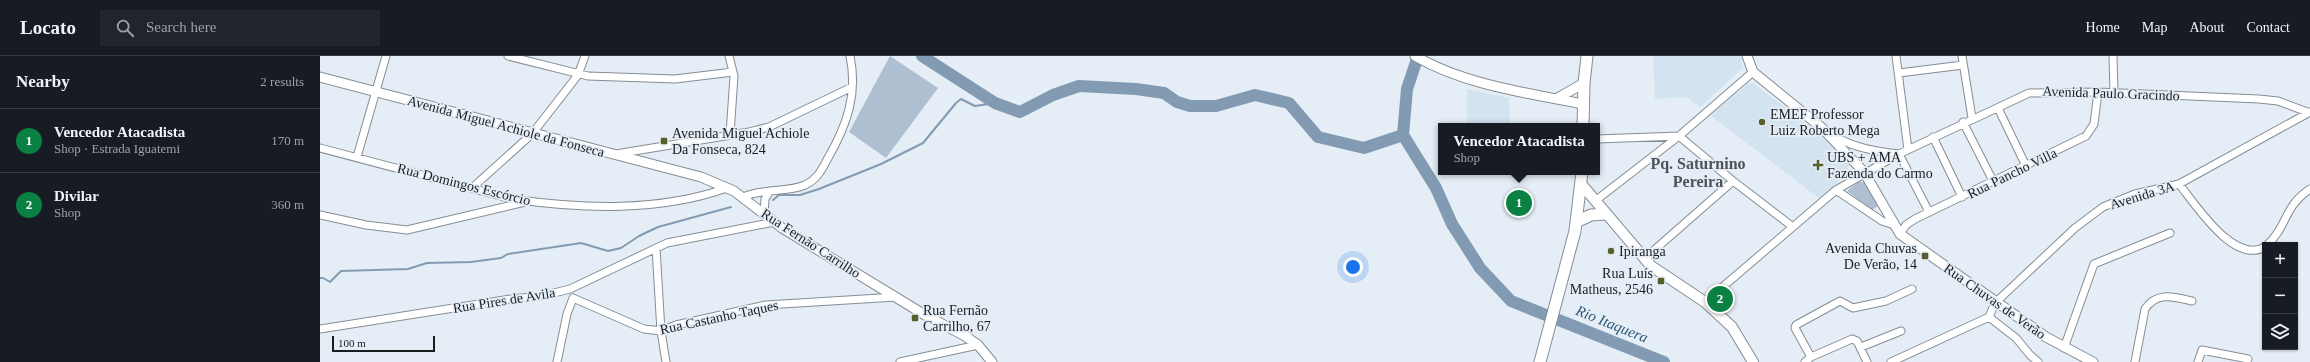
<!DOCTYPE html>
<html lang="en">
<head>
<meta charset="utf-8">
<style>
  body { margin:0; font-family:Georgia,serif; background:#20242c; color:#f1f3f6 }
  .controls { position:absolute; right:12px; bottom:12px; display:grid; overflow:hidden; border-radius:0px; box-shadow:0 1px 3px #0004 }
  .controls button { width:36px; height:36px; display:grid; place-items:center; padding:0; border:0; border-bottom:1px solid #363941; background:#171b24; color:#f1f3f6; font:20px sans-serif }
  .scale { position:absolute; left:12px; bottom:10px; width:103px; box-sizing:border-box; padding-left:4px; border:2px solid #1a1d20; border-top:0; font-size:11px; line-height:14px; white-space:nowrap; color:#1a1d20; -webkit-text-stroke:3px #e5eef6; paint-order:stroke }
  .you { position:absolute; left:1033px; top:211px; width:14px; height:14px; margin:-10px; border:3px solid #fff; border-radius:50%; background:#1a73e8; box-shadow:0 0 0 6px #1a73e833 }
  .badge { display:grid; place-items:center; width:26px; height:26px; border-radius:50%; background:#0b8043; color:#fff; font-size:13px; font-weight:700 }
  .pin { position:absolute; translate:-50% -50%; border:2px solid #fff; box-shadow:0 1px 4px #0006 }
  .popup { position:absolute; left:1118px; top:67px; width:162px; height:52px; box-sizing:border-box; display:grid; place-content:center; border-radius:0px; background:#171b24; filter:drop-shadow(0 1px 3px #0005); font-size:13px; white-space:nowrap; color:#9ea1a6 }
  .popup b { font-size:15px; color:#f1f3f6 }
  .popup::after { content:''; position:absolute; left:50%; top:100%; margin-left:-8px; border:8px solid transparent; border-top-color:#171b24 }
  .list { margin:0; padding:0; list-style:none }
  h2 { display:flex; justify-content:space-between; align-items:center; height:52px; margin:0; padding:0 16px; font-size:17px }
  h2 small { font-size:13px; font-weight:400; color:#9ea1a6 }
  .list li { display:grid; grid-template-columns:26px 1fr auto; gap:12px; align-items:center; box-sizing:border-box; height:64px; padding:0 16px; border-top:1px solid #363941 }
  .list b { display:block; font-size:15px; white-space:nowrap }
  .list p { margin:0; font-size:13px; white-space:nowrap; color:#9ea1a6 }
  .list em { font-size:13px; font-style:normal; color:#9ea1a6 }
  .icon { flex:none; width:22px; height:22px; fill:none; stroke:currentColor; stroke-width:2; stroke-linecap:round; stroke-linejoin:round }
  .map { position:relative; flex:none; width:1990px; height:306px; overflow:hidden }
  header { display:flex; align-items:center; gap:24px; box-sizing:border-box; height:56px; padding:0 20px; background:#171b24; border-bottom:1px solid #363941 }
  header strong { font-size:19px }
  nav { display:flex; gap:22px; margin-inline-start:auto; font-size:14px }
  .search { width:280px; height:36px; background:#20242c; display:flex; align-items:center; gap:10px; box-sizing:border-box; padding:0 14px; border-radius:0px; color:#9ea1a6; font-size:15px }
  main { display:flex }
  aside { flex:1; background:#171b24 }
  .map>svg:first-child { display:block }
  .built { fill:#d4e3f0 }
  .park { fill:#adbfd0 }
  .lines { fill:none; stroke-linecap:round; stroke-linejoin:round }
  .stream { stroke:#829bb2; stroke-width:2 }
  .river { stroke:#829bb2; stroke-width:12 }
  .minor-casing { stroke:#858d94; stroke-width:9 }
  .tertiary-casing { stroke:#858d94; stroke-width:11 }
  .secondary-casing { stroke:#858d94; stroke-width:12 }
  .primary-casing { stroke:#858d94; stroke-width:13 }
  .minor { stroke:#fff; stroke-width:7 }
  .tertiary { stroke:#fff; stroke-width:9 }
  .secondary { stroke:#fff; stroke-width:10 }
  .primary { stroke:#fff; stroke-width:11 }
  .poi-dot { fill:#585f2d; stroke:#e5eef6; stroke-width:1.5 }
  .labels { text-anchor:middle; stroke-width:3.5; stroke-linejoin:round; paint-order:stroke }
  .street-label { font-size:14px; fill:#1a1d20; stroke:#e5eef6 }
  .poi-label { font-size:14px; fill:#1a1d20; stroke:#e5eef6; text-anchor:start }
  .water-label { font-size:15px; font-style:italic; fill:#295376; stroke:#e5eef6 }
  .quarter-label { font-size:16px; font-weight:bold; fill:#4c535a; stroke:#e5eef6 }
</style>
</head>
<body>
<header>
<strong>Locato</strong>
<div class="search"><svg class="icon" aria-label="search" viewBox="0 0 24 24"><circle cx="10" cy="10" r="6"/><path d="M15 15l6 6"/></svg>Search here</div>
<nav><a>Home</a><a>Map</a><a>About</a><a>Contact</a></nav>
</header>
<main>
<aside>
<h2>Nearby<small>2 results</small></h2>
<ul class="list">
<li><span class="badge">1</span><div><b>Vencedor Atacadista</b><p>Shop · Estrada Iguatemi</p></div><em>170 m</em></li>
<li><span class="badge">2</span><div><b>Divilar</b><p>Shop</p></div><em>360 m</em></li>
</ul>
</aside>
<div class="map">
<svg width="1990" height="306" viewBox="0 0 1990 306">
  <rect width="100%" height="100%" fill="#e5eef6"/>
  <path class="built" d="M 1333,0 L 1420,0 L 1423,12 L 1380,51 L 1366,41 L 1335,43 Z
    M 1433,27 L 1494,74 L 1529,107 L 1527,117 L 1500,143 L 1390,59 L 1428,28 Z
    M 1147,33 L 1189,42 L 1190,70 L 1147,70 Z"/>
  <path class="park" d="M 570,0 L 618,32 L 566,102 L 529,76 Z
    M 1538,126 L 1545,126 L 1558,150 L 1552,154 L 1527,135 Z"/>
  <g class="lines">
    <path class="stream" d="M 453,144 L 459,139 L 480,139 L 499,133 L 561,108 L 603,87 L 636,47 L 641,43 L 655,50 L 675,47
      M 0,222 L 3,222 L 10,226 L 21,215 L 88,213 L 107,207 L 151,206 L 181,202 L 188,198 L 261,187 L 288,195 L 301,192 L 319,180 L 338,171 L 411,151"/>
    <path class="river" d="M 602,0 L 675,47 L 700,56 L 733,39 L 759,30 L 816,33 L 844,37 L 857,46 L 870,50 L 896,50 L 935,39 L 969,47 L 998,81 L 1044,92 L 1083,79
      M 1083,79 L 1116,132 L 1132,168 L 1160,212 L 1191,245 L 1344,306
      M 1083,79 L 1087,33 L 1098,0"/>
    <defs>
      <path id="minor" d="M 188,0 L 268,20 L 355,23 L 413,16
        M 409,0 L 414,20 L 410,78
        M 1576,0 L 1588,94
        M 1642,0 L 1652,62
        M 1793,0 L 1794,36
        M 1579,17 L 1643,9
        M 1678,52 L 1706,110
        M 1643,66 L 1673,125
        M 1511,78 C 1533,92 1554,95 1579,98 L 1609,156
        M 1613,81 L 1642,141
        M 1277,83 L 1359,80 L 1413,125 L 1473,171
        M 0,92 L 192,143 C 263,153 339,156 407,132
        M 296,98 L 429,76 L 449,71 L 532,31
        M 37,101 L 66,0
        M 1859,128 C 1876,149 1914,209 1945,191
        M 152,132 L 212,78 L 258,19 L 265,0
        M 1516,134 L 1562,165 L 1574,169
        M 423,141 C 442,132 466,137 485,129 C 498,123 502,113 508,102 C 527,69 538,38 530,0
        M 1275,145 L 1359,80 L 1433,16
        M 444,158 L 445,143 L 450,135
        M 0,159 L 46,169 L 87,174 L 205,146
        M 1580,178 L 1586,169 L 1595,163 L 1766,80 L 1774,68 L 1778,36
        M 1947,189 C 1968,170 1963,151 1990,133
        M 336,192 L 341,275 L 346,306
        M 1324,203 L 1413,125
        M 253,242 L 324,273 L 341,275 L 356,269 L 446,249 L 576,241
        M 1385,246 L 1516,134 L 1579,98 L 1709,37 L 1778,36 L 1939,43 L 1958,45 L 1990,57
        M 0,273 L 191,243 L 222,240 L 250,233 L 347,187 L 454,166
        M 1541,291 L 1581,275
        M 1744,292 L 1774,208 L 1850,177
        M 1491,301 L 1475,272 L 1476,269 L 1520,245 L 1533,252 L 1566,245 L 1592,233
        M 237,306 L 247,258 L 253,242
        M 580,306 L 658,289
        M 1485,306 L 1491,301 L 1532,283 L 1537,285 L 1547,306
        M 1571,306 L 1669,261
        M 1718,306 L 1710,299 L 1696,282 L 1669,261 L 1675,247 L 1755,172 L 1783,151 L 1815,138 L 1859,128 L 1990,56
        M 1815,306 L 1825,253 C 1837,235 1854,241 1872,245
        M 1878,306 L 1882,294 L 1928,303"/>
      <path id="tertiary" d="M 1095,0 C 1145,29 1207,37 1263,48
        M 1427,0 L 1433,16 L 1502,72 L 1544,116 L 1580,178 L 1726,281 L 1773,306
        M 0,21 L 381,121 L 414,135 L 462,172 L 605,259 L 645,280 L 658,289 L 672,306
        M 1236,43 L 1264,27"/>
      <path id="secondary" d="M 1262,129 L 1331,210 L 1385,246 L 1412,271 L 1433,306"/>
      <path id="primary" d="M 1263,70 L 1264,27 L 1267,0
        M 1256,166 L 1271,159 L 1285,158
        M 1220,306 L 1255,175 L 1262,116"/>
    </defs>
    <use href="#minor" class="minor-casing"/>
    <use href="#tertiary" class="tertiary-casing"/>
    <use href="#secondary" class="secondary-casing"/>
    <use href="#primary" class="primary-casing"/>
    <use href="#minor" class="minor"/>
    <use href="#tertiary" class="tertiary"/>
    <use href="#secondary" class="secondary"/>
    <use href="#primary" class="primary"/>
  </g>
  <g class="poi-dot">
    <circle cx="1442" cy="66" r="4"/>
    <rect x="340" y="81" width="8" height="8" rx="2"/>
    <path d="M1496 103h4v4h4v4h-4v4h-4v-4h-4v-4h4z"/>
    <circle cx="1291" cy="195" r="4"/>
    <rect x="1601" y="196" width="8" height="8" rx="2"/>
    <rect x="1337" y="221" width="8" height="8" rx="2"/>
    <rect x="591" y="258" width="8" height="8" rx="2"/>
  </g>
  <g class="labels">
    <g class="street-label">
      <text transform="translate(1791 37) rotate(2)" y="5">Avenida Paulo Gracindo</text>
      <text transform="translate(186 70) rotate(15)" y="5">Avenida Miguel Achiole da Fonseca</text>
      <text transform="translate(1692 117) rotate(-26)" y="5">Rua Pancho Villa</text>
      <text transform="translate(144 128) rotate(14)" y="5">Rua Domingos Escórcio</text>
      <text transform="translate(1822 139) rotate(-17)" y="5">Avenida 3A</text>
      <text transform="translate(491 187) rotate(33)" y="5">Rua Fernão Carrilho</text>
      <text transform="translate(184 244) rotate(-9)" y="5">Rua Pires de Avila</text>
      <text transform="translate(1675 245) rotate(35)" y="5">Rua Chuvas de Verão</text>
      <text transform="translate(399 261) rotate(-12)" y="5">Rua Castanho Taques</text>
    </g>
    <g class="poi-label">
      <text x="1450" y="63">EMEF Professor<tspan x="1450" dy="16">Luiz Roberto Mega</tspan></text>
      <text x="352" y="82">Avenida Miguel Achiole<tspan x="352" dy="16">Da Fonseca, 824</tspan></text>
      <text x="1507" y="106">UBS + AMA<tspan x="1507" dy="16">Fazenda do Carmo</tspan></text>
      <text x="1597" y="197" text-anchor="end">Avenida Chuvas<tspan x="1597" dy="16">De Verão, 14</tspan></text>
      <text x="1299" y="200">Ipiranga</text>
      <text x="1333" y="222" text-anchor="end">Rua Luís<tspan x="1333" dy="16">Matheus, 2546</tspan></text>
      <text x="603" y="259">Rua Fernão<tspan x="603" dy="16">Carrilho, 67</tspan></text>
    </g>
    <g class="water-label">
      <text transform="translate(1292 268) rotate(22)" y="5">Rio Itaquera</text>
    </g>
    <g class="quarter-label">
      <text x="1378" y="113">Pq. Saturnino<tspan x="1378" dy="18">Pereira</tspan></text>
    </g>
  </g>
</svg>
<div class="controls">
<button>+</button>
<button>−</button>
<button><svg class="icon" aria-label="layers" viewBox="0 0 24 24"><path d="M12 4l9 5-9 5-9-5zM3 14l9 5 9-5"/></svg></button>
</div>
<div class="scale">100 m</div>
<div class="you"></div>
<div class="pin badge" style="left:1199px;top:147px">1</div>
<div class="popup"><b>Vencedor Atacadista</b>Shop</div>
<div class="pin badge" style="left:1400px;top:243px">2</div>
</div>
</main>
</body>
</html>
